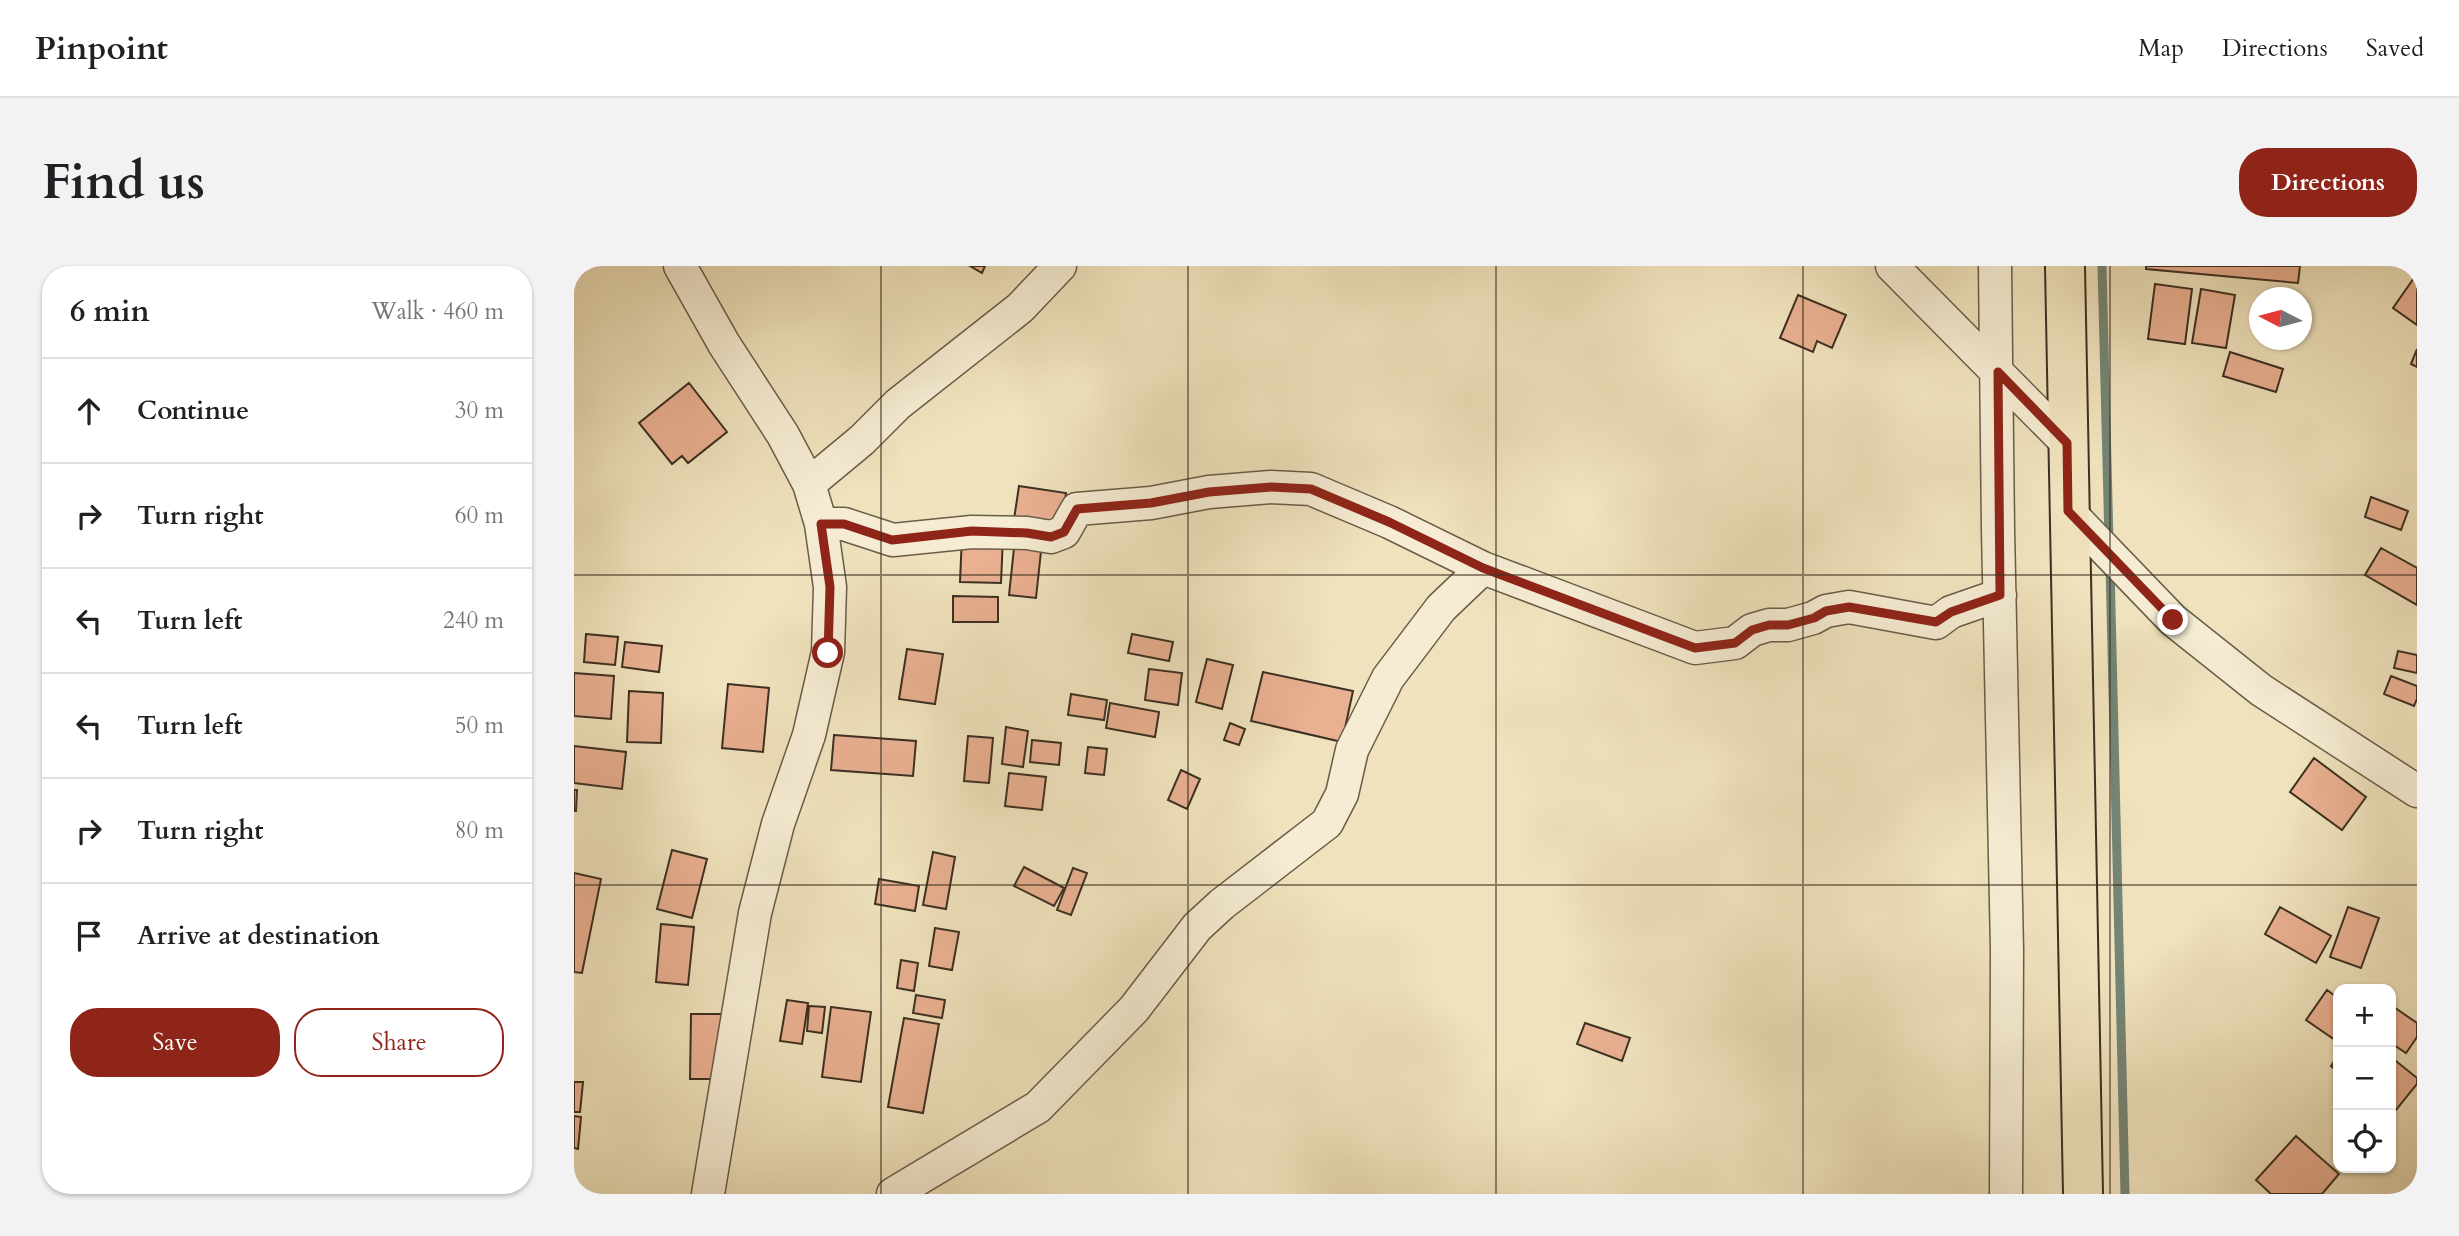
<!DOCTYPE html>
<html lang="en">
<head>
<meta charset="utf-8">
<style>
  body { margin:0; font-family:Cardo,serif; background:#f2f2f2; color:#202124 }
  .controls { position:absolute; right:21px; bottom:21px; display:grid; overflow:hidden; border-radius:14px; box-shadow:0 2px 5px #0004 }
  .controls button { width:63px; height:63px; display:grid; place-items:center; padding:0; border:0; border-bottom:2px solid #e0e0e0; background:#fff; color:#202124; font:35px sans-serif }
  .compass { position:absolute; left:1675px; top:21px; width:63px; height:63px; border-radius:50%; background:#fff; box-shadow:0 2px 5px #0004; rotate:276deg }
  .stop { position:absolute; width:21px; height:21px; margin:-16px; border:5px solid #8f2418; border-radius:50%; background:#fff }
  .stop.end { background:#8f2418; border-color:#fff; box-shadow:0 2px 7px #0008 }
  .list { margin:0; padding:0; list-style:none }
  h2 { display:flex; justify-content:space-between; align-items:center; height:91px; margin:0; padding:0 28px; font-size:30px }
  h2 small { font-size:23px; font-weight:400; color:#757577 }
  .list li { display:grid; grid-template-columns:46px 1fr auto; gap:21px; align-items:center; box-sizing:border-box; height:105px; padding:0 28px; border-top:2px solid #e0e0e0 }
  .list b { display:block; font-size:26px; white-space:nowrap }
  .list em { font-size:23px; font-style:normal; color:#757577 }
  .actions { display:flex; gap:14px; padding:21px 28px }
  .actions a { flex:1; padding:16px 0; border:2px solid #8f2418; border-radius:28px; text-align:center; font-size:24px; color:#8f2418 }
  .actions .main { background:#8f2418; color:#fff }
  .icon { flex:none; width:38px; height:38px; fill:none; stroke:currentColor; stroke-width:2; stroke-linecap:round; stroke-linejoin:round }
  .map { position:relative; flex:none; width:1843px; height:928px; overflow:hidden; border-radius:28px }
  header { display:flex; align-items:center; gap:42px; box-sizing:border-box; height:98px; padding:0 35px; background:#fff; border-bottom:2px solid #e0e0e0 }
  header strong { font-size:33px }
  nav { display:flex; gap:38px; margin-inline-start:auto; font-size:24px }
  .intro { display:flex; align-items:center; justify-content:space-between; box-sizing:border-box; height:168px; padding:0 42px }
  h1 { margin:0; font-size:49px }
  .button { padding:18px 32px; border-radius:28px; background:#8f2418; color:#fff; font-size:24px; font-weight:700 }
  main { display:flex; gap:42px; padding:0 42px }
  aside { flex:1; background:#fff; border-radius:28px; box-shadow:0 2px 5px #0004 }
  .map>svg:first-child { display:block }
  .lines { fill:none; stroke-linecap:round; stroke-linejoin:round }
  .stream { stroke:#748575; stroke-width:9 }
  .building { fill:#e9b091; stroke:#3c3022; stroke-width:2 }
  .minor-casing { stroke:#695c48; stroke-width:35 }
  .primary-casing { stroke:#3c3022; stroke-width:42 }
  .minor { stroke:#f5ecd3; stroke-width:32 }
  .primary { stroke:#efe2bc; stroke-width:38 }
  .route { stroke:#8f2418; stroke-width:9 }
  .grid { fill:none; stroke:#3c3022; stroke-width:2; stroke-opacity:0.55 }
</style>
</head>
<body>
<header>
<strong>Pinpoint</strong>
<nav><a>Map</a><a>Directions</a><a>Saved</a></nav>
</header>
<div class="intro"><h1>Find us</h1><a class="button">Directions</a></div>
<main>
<aside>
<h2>6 min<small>Walk · 460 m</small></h2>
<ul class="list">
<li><svg class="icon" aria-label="ahead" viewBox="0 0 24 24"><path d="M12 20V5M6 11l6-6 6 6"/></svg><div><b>Continue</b></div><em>30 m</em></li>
<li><svg class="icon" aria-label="right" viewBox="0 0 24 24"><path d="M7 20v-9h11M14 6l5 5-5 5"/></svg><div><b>Turn right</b></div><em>60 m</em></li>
<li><svg class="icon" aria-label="left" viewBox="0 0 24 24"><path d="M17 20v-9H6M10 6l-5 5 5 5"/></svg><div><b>Turn left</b></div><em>240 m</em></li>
<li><svg class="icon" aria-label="left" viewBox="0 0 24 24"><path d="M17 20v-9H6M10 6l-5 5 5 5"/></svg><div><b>Turn left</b></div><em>50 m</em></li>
<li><svg class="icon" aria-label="right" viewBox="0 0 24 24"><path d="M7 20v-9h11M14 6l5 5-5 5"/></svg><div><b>Turn right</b></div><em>80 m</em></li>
<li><svg class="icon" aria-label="arrive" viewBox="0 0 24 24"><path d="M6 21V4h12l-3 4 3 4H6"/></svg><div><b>Arrive at destination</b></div></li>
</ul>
<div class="actions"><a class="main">Save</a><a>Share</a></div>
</aside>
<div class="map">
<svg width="1843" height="928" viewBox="0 0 1843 928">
  <rect width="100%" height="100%" fill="#efe2bc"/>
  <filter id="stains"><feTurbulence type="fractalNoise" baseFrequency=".00286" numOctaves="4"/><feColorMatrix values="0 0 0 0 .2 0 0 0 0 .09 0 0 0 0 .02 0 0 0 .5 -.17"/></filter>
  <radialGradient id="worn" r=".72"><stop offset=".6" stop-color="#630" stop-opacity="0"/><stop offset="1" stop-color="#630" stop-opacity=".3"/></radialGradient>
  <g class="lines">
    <path class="stream" d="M 1528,0 L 1535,275
      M 1536,300 L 1551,928"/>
  </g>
  <path class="building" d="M 396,0 L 411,0 L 408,7 Z
    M 1572,0 L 1726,0 L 1724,17 L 1572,3 Z
    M 1842,9 L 1843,10 L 1843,59 L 1819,42 Z
    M 1581,18 L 1618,23 L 1611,78 L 1574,73 Z
    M 1627,23 L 1661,29 L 1652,82 L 1618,77 Z
    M 1224,29 L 1272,49 L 1258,82 L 1243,75 L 1239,86 L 1206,72 Z
    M 1843,83 L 1843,101 L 1837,98 Z
    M 1656,86 L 1709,103 L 1702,126 L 1649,110 Z
    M 115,117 L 153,166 L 114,197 L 108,190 L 98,198 L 65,157 Z
    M 445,220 L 492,227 L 486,267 L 439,260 Z
    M 1797,231 L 1834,245 L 1827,264 L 1791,251 Z
    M 388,269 L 429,271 L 427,317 L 386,316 Z
    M 441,273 L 468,276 L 462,332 L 435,329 Z
    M 1807,282 L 1843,302 L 1843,339 L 1791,309 Z
    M 379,330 L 424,331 L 424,356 L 379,356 Z
    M 12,368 L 44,371 L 41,399 L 10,396 Z
    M 558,368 L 599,376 L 595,395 L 554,387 Z
    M 51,376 L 88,380 L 85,406 L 48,401 Z
    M 333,383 L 369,388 L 361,438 L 325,433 Z
    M 1824,385 L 1843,389 L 1843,407 L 1820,402 Z
    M 633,393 L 659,399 L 648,443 L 622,436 Z
    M 575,403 L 608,407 L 604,439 L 571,434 Z
    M 689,406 L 779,425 L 768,476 L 677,455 Z
    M 0,407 L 40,410 L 37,453 L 0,450 Z
    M 1817,410 L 1843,420 L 1843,433 L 1840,440 L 1810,428 Z
    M 154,418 L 195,422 L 189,486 L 148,482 Z
    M 55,425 L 89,427 L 87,477 L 53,476 Z
    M 497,428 L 533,434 L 530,454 L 494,449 Z
    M 536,437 L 585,446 L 581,471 L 532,462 Z
    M 656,457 L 671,463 L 665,479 L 650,474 Z
    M 432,461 L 454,465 L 449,501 L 428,498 Z
    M 260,469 L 342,475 L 339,510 L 257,504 Z
    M 394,470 L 419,472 L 415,517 L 390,515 Z
    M 458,474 L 487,477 L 485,499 L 456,496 Z
    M 0,480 L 52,486 L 48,523 L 0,517 Z
    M 514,481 L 533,483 L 530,509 L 511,507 Z
    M 1740,492 L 1792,531 L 1768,564 L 1716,526 Z
    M 607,504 L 626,513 L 613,543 L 594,534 Z
    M 435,507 L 472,511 L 468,544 L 431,540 Z
    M 0,524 L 3,524 L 2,545 L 0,545 Z
    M 98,584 L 133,593 L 118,652 L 83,643 Z
    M 359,586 L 381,591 L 372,643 L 349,639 Z
    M 450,601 L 490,622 L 480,640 L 440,620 Z
    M 499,602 L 513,607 L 497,649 L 483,644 Z
    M 0,607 L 27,613 L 8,707 L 0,706 Z
    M 305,613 L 345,620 L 341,645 L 301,638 Z
    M 1706,641 L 1757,670 L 1742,697 L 1691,668 Z
    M 1774,641 L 1805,652 L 1787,702 L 1756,691 Z
    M 87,658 L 120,661 L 114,719 L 82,716 Z
    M 361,662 L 385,666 L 378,704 L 355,700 Z
    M 327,694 L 344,697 L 340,725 L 323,722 Z
    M 1753,724 L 1764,732 L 1764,776 L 1732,754 Z
    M 342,729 L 371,734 L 368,752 L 339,747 Z
    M 213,734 L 234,737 L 228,778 L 206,775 Z
    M 1817,739 L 1843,757 L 1843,771 L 1832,787 L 1817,777 Z
    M 235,740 L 251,741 L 248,767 L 233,765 Z
    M 257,741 L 297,746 L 287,816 L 248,811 Z
    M 117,748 L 152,748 L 151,813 L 116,813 Z
    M 330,752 L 365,758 L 349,847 L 314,841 Z
    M 1011,757 L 1056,772 L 1048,795 L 1003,778 Z
    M 1764,790 L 1764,806 L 1757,800 Z
    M 1817,791 L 1843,812 L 1843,818 L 1818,849 Z
    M 0,816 L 9,816 L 6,846 L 0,846 Z
    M 0,850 L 7,851 L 4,883 L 0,882 Z
    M 1722,870 L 1765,908 L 1748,928 L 1697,928 L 1682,914 Z"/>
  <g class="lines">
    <defs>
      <path id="minor" d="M 106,0 L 150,78 L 209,169 L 235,218 L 247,258 L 256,321 L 254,386 L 235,469 L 204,558 L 181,647 L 134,928
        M 1318,0 L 1493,177
        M 1421,0 L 1424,264 L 1433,684 L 1432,928
        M 235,218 L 288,174 L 324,138 L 446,42 L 486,0
        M 1494,245 L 1599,354 L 1687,424 L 1843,525
        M 247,258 L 270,258 L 319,274 L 398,266 L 453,267 L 477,271 L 490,266 L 503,243 L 577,237 L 635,226 L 697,221 L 737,223 L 815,256 L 909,302 L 1121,382 L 1161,377 L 1178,364 L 1195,359 L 1214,359 L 1239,352 L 1252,345 L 1275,341 L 1362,357 L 1377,346 L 1426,329
        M 319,928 L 464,841 L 560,743 L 623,661 L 648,638 L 753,557 L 768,528 L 778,484 L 814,412 L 867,342 L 909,302"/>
      <path id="primary" d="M 1491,0 L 1509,928"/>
    </defs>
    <use href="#minor" class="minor-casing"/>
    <use href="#primary" class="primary-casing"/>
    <use href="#minor" class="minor"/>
    <use href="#primary" class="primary"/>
  </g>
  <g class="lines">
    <path class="route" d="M 254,387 L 256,321 L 247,258 L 270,258 L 318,274 L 398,265 L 453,267 L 477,271 L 490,266 L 503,243 L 577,237 L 635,226 L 697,221 L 737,223 L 815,256 L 909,302 L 1121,382 L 1161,377 L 1178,364 L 1195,359 L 1214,359 L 1240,352 L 1252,345 L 1275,341 L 1362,356 L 1377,346 L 1426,329 L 1424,106 L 1493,177 L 1494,245 L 1599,354"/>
  </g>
  <path class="grid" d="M 307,0 L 307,928M 614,0 L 614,928M 922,0 L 922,928M 1229,0 L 1229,928M 1536,0 L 1536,928M 0,309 L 1843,309M 0,619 L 1843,619"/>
  <rect width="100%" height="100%" filter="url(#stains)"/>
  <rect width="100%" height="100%" fill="url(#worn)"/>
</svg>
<div class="controls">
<button>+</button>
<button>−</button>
<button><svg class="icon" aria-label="locate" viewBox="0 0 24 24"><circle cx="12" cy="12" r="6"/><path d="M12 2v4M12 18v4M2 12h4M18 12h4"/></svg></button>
</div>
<svg class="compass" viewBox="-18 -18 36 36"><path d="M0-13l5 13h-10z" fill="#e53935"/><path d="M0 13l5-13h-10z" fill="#757577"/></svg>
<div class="stop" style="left:254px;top:387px"></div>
<div class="stop end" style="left:1599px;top:354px"></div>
</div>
</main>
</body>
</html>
